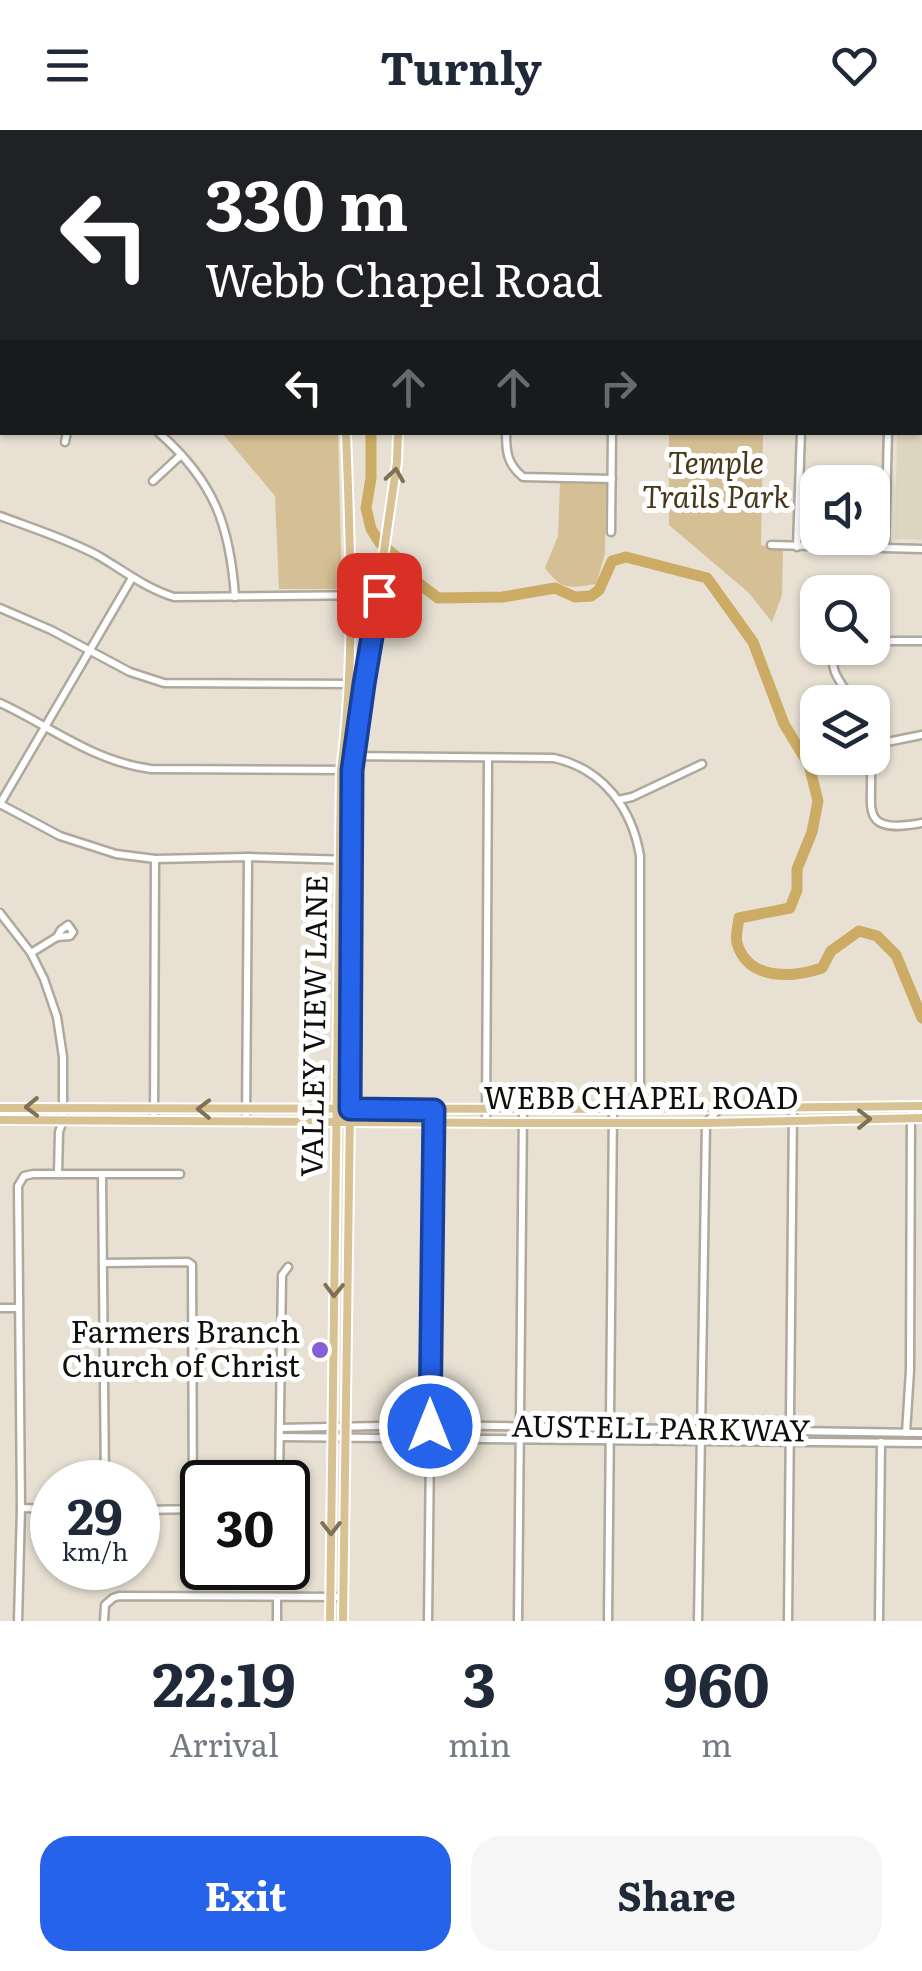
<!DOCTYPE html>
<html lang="en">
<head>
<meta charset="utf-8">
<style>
  body { margin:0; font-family:Literata,serif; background:#f6f6f7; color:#1f2937; height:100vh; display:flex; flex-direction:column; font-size:38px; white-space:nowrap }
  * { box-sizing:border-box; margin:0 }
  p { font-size:32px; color:#747a83 }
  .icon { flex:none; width:55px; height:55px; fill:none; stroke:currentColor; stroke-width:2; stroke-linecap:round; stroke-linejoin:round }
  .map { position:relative; height:1491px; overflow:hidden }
  .side { display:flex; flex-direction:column; background:#fff; flex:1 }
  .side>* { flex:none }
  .top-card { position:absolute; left:0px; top:0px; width:922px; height:305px; box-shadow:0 2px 8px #0004; background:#202124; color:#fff; overflow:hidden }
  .controls { position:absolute; left:800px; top:335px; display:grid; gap:20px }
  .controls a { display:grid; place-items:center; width:90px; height:90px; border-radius:20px; background:#fff; box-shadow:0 2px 8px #0004; font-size:50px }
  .speed { position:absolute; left:30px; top:1330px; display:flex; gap:20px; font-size:50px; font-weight:700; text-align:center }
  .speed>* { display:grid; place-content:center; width:130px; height:130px; border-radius:50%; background:#fff; box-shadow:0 2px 8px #0004; line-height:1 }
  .speed small { font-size:25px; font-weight:400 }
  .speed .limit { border:5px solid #111; border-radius:15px; background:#fff; color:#111 }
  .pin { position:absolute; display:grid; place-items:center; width:85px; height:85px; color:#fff; margin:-42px; border-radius:20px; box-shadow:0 5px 15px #0006 }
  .me { position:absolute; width:110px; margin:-55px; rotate:0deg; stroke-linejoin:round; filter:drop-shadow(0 0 8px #0008) }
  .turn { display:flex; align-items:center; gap:35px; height:210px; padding:0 40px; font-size:45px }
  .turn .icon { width:130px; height:130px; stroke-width:2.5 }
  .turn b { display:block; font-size:70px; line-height:85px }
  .lanes { display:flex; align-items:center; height:95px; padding:0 40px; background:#0003; justify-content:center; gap:50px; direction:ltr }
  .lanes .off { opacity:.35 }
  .eta { display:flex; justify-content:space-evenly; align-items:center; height:170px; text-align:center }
  .eta b { font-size:60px; font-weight:700; line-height:70px }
  .cta { display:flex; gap:20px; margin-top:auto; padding:20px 40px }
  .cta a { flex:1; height:115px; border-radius:30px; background:#2563eb; color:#fff; font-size:40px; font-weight:700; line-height:115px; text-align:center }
  .cta a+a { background:#f6f6f7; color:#1f2937 }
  header { display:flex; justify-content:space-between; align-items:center; height:130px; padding:0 40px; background:#fff; font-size:45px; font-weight:700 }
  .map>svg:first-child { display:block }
  .built { fill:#ded5c1 }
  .green { fill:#d5c096 }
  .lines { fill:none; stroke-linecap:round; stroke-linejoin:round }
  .stream { stroke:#ccab65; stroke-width:2.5 }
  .river { stroke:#ccab65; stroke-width:11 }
  .minor-casing { stroke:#afa99d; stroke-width:11 }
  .major-casing { stroke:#fff; stroke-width:12 }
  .minor { stroke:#fff; stroke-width:6 }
  .major { stroke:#d8c294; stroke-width:8 }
  .oneway { stroke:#7e7156 }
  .route-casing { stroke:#184099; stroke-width:25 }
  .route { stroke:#2563eb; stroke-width:18 }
  .poi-dot { fill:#845dd7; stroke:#fff; stroke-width:4 }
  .labels { text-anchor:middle; stroke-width:10; stroke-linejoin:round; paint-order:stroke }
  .park-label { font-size:30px; font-style:italic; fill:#463818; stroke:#fff }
  .street-label { font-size:30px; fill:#110f0b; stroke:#fff }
  .poi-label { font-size:30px; fill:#110f0b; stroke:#fff; text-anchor:end }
</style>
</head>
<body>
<header><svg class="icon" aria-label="menu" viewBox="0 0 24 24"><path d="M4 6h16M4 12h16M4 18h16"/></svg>Turnly<svg class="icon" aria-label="heart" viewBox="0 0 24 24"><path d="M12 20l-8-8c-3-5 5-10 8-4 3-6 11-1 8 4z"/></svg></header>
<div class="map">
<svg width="922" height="1491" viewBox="0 0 922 1491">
  <rect width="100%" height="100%" fill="#e7e0d3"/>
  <!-- built -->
  <polygon class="built" points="920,232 922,232 922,410 895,409 897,303 920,302"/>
  <!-- green -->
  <g class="green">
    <polygon points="222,303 338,303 342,459 279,459 275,366"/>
    <polygon points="669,303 763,303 761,415 783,421 782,465 772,492 749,463 669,395"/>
    <path d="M 560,353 L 606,354 L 605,424 L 596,454 C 570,458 562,461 545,438 L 558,406 Z"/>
  </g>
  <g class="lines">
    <!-- stream -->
    <polyline class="stream" points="0,103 2,103"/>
    <!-- river -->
    <g class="river">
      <polyline points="339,2 339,0"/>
      <path d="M 371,302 L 371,348 L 366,378 L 371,399 L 380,413 L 399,429 L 409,446 L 438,468 L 503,467 L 555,458 L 575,467 L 591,466 L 599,460 L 612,431 L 626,427 L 707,448 L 753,512 L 784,594 L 809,635 L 818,671 L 812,702 L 797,739 L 797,760 L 790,778 L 739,788 C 738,796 735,806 737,813 C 748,851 792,848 822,838 L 831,821 L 859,801 L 877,806 L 896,825 L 922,888"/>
    </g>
    <defs>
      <g id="minor">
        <polyline points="112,0 113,2"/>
        <polyline points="261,0 261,2"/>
        <polyline points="423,0 423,2"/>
        <polyline points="517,0 517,2"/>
        <polyline points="702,0 702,2"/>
        <polyline points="867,0 922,1"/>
        <polyline points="611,2 611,0"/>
        <polyline points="787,2 787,0"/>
        <polyline points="920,145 922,145"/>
        <polyline points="0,165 2,166"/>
        <polyline points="920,225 922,225"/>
        <polyline points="0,262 2,262"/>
        <path d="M 158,302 C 214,351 230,395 235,467"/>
        <path d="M 506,302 C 506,322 507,334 523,347 L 612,349"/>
        <polyline points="65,312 67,302"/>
        <polyline points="153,351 181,325"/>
        <path d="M 0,386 C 32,398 67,409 97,425 C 123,440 145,458 174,467 L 379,465"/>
        <polyline points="611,402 612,302"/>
        <polyline points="771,415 922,419"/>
        <polyline points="797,417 801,302"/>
        <polyline points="885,418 888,302"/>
        <polyline points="132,448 0,674 60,706 116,724 155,729 248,727 352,730"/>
        <polyline points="0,478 51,500 130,542 164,553 364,554"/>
        <polyline points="872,511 922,511"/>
        <polyline points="819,518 832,527"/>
        <path d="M 836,518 C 826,539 842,554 854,572"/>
        <path d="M 0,573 C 52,597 92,631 151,639 L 352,640"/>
        <polyline points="872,615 922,605"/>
        <path d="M 343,626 L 554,628 C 603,639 632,678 640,726 L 640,979"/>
        <path d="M 870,628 C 876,674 853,706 922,693"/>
        <polyline points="618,670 632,667 702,634"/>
        <polyline points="0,783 31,823 44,849 57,887 63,927 63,990 59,1002 58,1044"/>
        <polygon points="68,795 73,802 70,806 57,807 61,800"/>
        <polyline points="31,823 57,807"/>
        <polyline points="154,991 155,729"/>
        <polyline points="246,992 248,727"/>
        <polyline points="486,993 488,629"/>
        <polyline points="102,1045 105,1352"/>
        <polyline points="104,1133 188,1132 192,1135 193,1379"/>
        <polyline points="0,1178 18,1178"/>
        <polyline points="280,1298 429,1295 922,1303"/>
        <polyline points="906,1303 910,1240 911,976"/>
        <polyline points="280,1307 922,1313"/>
        <polyline points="279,1352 282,1145 288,1137"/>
        <polyline points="21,1378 52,1379"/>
        <polyline points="138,1380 202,1379"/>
        <polyline points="18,1491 21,1378 18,1056 24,1046 33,1044 180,1044"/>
        <polyline points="104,1491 105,1475 113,1468 119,1466 343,1467"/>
        <polyline points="277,1491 277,1467"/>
        <polyline points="428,1491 434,980"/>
        <polyline points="518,1491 523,979"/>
        <polyline points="608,1491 613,979"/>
        <polyline points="698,1491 706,993 719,979"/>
        <polyline points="788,1491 793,978"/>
        <polyline points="879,1491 881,1312"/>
      </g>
      <g id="major">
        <polyline points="354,2 354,0"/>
        <polyline points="366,2 366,0"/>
        <polyline points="0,978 640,979 922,976"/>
        <polyline points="0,990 522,993 706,993 922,988"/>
        <path d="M 330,1491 L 341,640 C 356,528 350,416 346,302"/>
        <polyline points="343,1491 350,979 352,640 397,332 398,302"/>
      </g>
    </defs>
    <!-- minor casing -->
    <use href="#minor" class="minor-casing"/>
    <!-- major casing -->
    <use href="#major" class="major-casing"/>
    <!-- minor -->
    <use href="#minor" class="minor"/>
    <!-- major -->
    <use href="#major" class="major"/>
  </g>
  <!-- one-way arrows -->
  <defs><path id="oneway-chevron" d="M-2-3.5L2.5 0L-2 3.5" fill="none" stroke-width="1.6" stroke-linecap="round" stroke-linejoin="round" transform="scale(2.5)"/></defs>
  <g class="oneway">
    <use href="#oneway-chevron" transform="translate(395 345) rotate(-82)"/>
    <use href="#oneway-chevron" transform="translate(32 977) rotate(179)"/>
    <use href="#oneway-chevron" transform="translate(204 979) rotate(-179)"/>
    <use href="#oneway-chevron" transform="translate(864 989) rotate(-1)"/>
    <use href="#oneway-chevron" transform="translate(334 1160) rotate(91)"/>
    <use href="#oneway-chevron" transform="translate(331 1398) rotate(90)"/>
  </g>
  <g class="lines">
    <defs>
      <polyline id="route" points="379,465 364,554 352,640 350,979 434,980 430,1296"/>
    </defs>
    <!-- route casing -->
    <use href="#route" class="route-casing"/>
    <!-- route -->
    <use href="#route" class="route"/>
  </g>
  <!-- markers -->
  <circle class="poi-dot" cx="320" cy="1220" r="10"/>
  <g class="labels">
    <!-- park labels -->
    <g class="park-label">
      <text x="716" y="344">Temple<tspan x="716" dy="34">Trails Park</tspan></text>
    </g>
    <!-- street labels -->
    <g class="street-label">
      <text transform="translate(315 896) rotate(-89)" y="10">VALLEY VIEW LANE</text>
      <text x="641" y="979">WEBB CHAPEL ROAD</text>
      <text transform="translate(661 1299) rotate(1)" y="10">AUSTELL PARKWAY</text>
    </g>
    <!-- poi labels -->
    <g class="poi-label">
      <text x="300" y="1213">Farmers Branch<tspan x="300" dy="34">Church of Christ</tspan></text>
    </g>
  </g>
</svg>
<div class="controls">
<a><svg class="icon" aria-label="sound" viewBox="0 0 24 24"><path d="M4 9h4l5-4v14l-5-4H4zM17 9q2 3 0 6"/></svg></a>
<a><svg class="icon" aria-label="search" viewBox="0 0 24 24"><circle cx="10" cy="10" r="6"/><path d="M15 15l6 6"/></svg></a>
<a><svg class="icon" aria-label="layers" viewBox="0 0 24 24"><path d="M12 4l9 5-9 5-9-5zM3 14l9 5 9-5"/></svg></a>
</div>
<div class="speed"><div>29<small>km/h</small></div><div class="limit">30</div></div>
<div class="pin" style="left:379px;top:465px;background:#d93025"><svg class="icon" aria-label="arrive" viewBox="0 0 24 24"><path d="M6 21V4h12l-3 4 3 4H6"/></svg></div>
<svg class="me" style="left:430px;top:1296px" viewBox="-20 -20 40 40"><circle r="17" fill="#2563eb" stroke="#fff" stroke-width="3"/><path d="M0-11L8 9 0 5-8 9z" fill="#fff"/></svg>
<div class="top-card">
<div class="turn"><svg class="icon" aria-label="left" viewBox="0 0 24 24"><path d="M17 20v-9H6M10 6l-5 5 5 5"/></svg><div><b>330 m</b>Webb Chapel Road</div></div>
<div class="lanes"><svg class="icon" aria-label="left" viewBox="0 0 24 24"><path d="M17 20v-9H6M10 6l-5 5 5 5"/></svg><svg class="icon off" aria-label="ahead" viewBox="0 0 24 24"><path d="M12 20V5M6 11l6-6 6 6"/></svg><svg class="icon off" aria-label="ahead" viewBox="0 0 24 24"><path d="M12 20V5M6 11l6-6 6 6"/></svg><svg class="icon off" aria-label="right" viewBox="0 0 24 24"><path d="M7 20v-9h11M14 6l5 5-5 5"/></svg></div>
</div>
</div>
<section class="side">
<div class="eta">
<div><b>22:19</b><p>Arrival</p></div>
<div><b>3</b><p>min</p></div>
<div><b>960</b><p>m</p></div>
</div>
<div class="cta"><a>Exit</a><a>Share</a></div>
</section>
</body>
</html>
